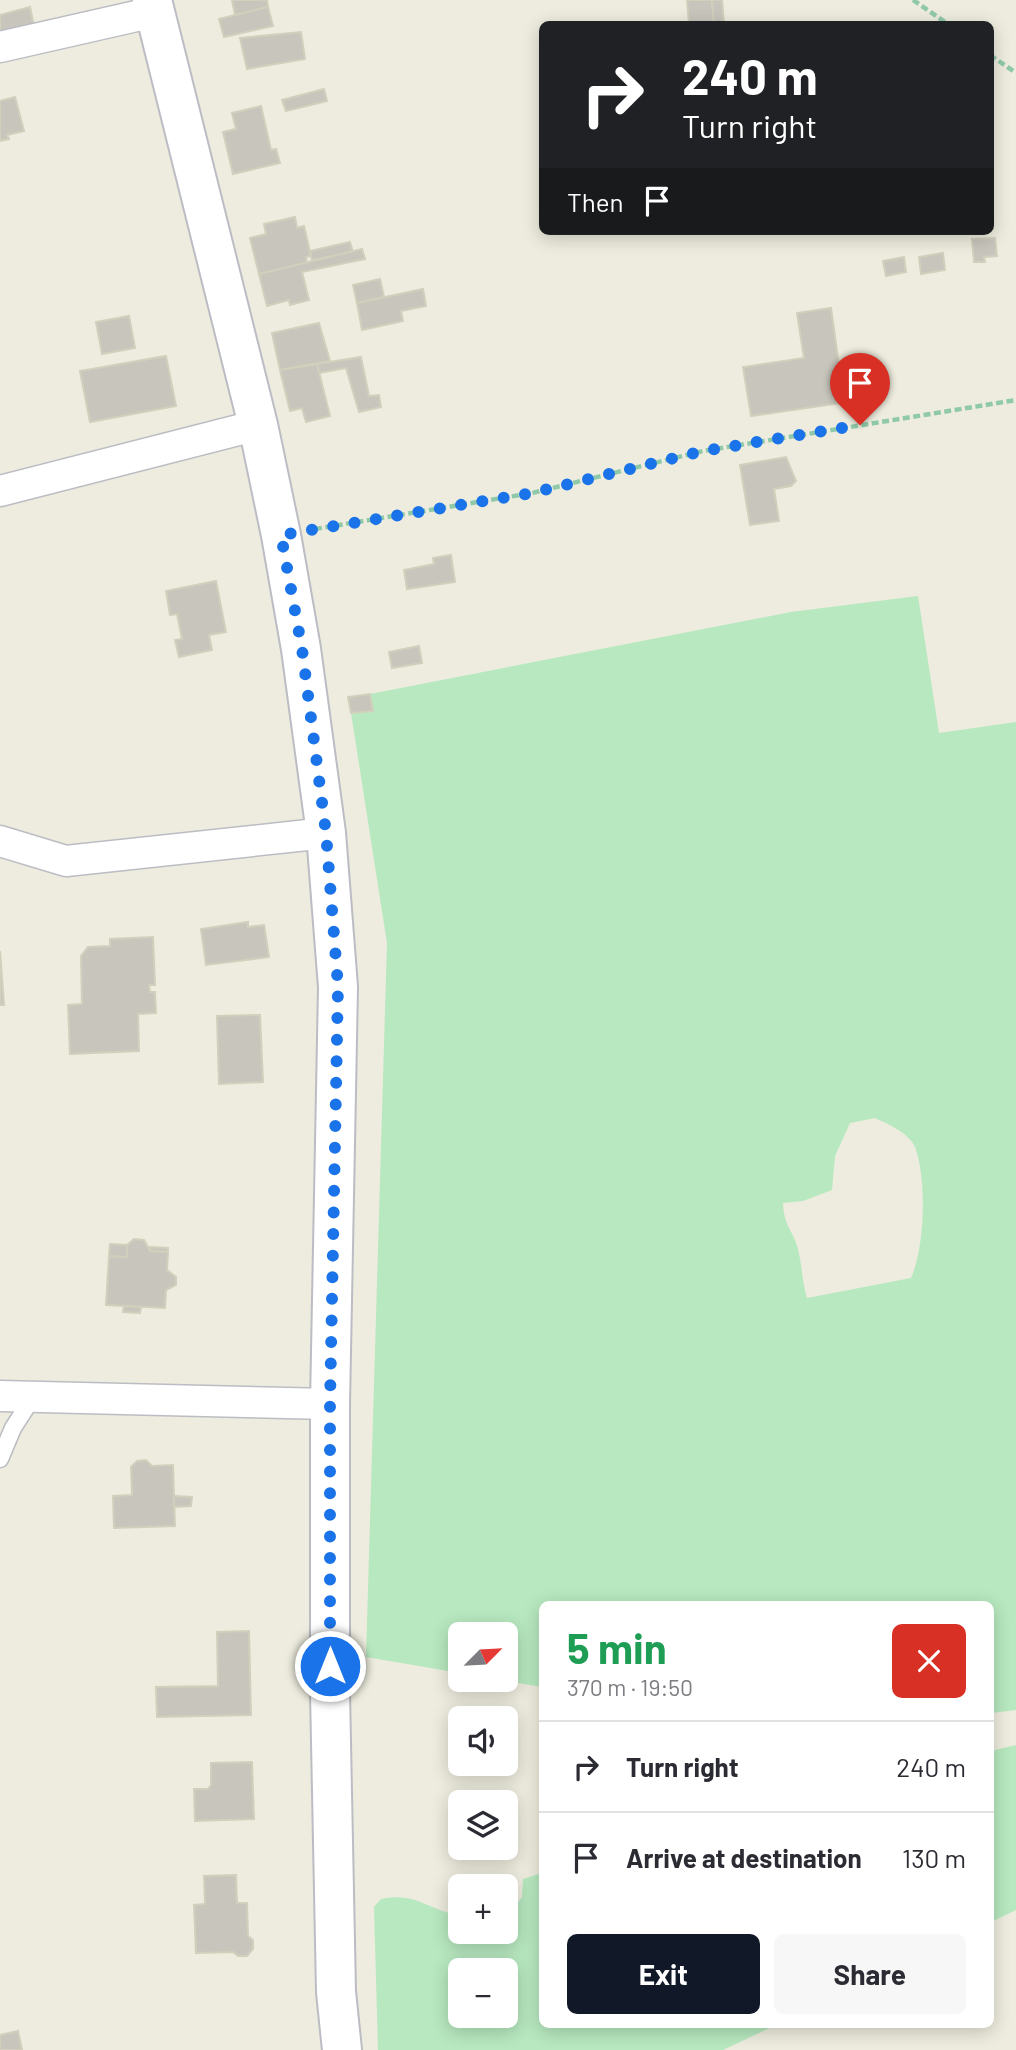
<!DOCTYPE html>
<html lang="en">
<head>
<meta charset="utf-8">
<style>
  body { margin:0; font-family:Barlow,sans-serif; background:#f7f7f7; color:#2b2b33; height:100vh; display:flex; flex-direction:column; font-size:26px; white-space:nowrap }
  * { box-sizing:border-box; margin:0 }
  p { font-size:23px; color:#7c7c81 }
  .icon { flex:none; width:38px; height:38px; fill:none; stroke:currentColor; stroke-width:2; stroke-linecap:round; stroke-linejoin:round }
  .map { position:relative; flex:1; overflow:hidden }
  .details { position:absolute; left:539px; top:1601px; width:455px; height:427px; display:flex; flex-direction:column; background:#fff; border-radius:10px; box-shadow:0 4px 18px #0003 }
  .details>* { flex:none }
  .top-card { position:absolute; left:539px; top:21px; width:455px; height:214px; border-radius:10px; box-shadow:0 4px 18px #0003; background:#202124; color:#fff; overflow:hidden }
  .needle { width:46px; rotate:66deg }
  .tools { position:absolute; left:448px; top:1622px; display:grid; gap:14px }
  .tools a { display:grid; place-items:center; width:70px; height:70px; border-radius:10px; background:#fff; box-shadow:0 4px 18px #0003; font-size:35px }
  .pin { position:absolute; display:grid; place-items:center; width:60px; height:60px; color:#fff; margin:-72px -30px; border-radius:50% 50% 50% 0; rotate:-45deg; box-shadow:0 0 7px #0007 }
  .pin .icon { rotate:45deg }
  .me { position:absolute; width:77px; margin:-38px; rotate:0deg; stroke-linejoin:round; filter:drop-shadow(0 0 5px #0008) }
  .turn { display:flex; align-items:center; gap:24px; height:147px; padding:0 28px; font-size:32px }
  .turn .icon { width:91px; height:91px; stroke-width:2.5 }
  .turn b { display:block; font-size:49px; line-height:60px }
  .then { display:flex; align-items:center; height:66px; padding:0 28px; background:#0003; gap:14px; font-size:26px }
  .round { display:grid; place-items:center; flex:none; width:74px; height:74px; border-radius:10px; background:#f7f7f7 }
  .summary { display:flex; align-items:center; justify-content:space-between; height:119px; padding:0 28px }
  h1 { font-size:42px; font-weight:700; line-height:52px; color:#1e9e55 }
  .action { display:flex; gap:14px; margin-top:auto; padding:14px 28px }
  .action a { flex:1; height:80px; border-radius:10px; background:#111827; color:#fff; font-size:28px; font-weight:700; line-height:80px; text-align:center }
  .action a+a { background:#f7f7f7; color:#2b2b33 }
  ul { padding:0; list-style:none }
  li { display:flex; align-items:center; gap:21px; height:91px; padding:0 28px; border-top:2px solid #e1e1e2 }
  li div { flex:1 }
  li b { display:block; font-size:26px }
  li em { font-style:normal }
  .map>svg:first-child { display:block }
  .green { fill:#b7e8bf; fill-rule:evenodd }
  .building { fill:#c8c6bc; stroke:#d2cfbc; stroke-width:2 }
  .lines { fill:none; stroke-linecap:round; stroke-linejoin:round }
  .service-casing { stroke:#bcbdc4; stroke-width:19 }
  .minor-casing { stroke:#bcbdc4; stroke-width:33 }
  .tertiary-casing { stroke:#bcbdc4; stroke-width:42 }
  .path { stroke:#90c9a9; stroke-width:4.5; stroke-dasharray:7 3.5; stroke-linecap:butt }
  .service { stroke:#fff; stroke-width:16 }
  .minor { stroke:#fff; stroke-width:30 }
  .tertiary { stroke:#fff; stroke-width:38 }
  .route { stroke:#1a73e8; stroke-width:12; stroke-dasharray:0 21.6 }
</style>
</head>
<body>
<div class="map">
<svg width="1016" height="2050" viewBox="0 0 1016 2050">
  <rect width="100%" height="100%" fill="#edecde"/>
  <!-- green -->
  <g class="green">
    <path d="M 918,596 L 939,733 L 1016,722 L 1016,1710 L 991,1713 L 990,1605 L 542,1605 L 542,1687 L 500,1680 L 506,1680 L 506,1634 L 460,1634 L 460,1673 L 366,1657 L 387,943 L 351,713 L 372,710 L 370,694 L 791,612 ZM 875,1118 C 888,1124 909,1133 915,1147 C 927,1179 925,1247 911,1278 L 807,1298 C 802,1282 802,1265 798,1249 C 793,1230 784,1227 783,1203 L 803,1201 L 832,1190 L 835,1156 L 850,1123 Z"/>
    <polygon points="1016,1745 1016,1910 991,1922 991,1751"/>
    <path d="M 542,1873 L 542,2025 L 776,2025 L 723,2050 L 378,2050 L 374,1907 L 381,1899 C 416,1891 429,1911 460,1915 L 460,1932 L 506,1932 L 506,1910 L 513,1909 L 522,1897 L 523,1879 ZM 460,1970 L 506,1970 L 506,2016 L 460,2016 Z"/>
  </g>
  <!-- building -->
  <g class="building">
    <polygon points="232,0 267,0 268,7 235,15"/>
    <polygon points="687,0 712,0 714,24 689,24"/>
    <polygon points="712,0 722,0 724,23 714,24"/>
    <polygon points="30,7 34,26 0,34 0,15"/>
    <polygon points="268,7 273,26 224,37 219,19"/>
    <polygon points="301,32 305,59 247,69 240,38"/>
    <polygon points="324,89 327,101 286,111 282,100"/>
    <polygon points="15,97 24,131 7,135 9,139 0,141 0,101"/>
    <polygon points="261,106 271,150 276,149 280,163 233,174 223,132 236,129 232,113"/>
    <polygon points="295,217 297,228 304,226 311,256 306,257 307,263 259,274 250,238 266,234 264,224"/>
    <polygon points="995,238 997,256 984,257 985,262 974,262 972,239"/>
    <polygon points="350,242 353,252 312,260 311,256 310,251"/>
    <polygon points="362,249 365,259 302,272 309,300 290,305 289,300 267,306 259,274"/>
    <polygon points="943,253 945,270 921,274 919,257"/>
    <polygon points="904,257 906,272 886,276 883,261"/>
    <polygon points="380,279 384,297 357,303 353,285"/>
    <polygon points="423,289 426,306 401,311 403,321 362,330 357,303"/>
    <polygon points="831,308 839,365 850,364 855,401 751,416 743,367 804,358 797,313"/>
    <polygon points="129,316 135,348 102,354 96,322"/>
    <polygon points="319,323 330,361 280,370 272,333"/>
    <polygon points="166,356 176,406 90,422 80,371"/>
    <polygon points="361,357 369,396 379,395 381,407 359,412 346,368 319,373 317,364"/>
    <polygon points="317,364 330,416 306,422 302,408 290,411 280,370"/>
    <polygon points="786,457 796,481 791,486 774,489 779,521 750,525 740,465"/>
    <polygon points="451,555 455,582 407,589 404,570 434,564 433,558"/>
    <polygon points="216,581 226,632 209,635 212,650 179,657 175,640 182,639 177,614 170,615 166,591"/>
    <polygon points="419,646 422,663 392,668 389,652"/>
    <polygon points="370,694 373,711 351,713 348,697"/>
    <polygon points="248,922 248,927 264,925 269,957 206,965 201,929"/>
    <polygon points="153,937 155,985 149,985 150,992 155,992 156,1013 138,1014 139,1051 70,1054 68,1005 82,1004 81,956 88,947 110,946 110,939"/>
    <polygon points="0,951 4,1005 0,1005"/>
    <polygon points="260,1015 263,1082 219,1084 217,1016"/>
    <polygon points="134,1239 144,1240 150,1251 168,1252 167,1270 176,1277 176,1285 166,1290 165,1308 106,1305 109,1256 127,1257 127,1245"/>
    <polygon points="110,1244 127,1245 127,1257 109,1256"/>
    <polygon points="150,1247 168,1248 168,1252 150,1251"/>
    <polygon points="124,1306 141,1307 140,1313 123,1312"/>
    <polygon points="146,1460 152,1466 173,1465 175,1526 114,1528 113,1496 132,1495 131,1467 137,1461"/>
    <polygon points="174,1496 192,1497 191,1506 174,1507"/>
    <polygon points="249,1631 251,1715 157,1717 156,1687 218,1686 217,1632"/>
    <polygon points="252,1762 254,1819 195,1821 194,1789 208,1789 211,1785 211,1763"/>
    <polygon points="236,1875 237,1903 247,1903 248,1936 253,1940 253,1949 247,1956 238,1956 233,1952 196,1953 194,1905 205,1904 204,1876"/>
    <polygon points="18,2031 22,2050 0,2050 0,2035"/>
  </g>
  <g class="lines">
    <defs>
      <polyline id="service" points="0,1459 13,1428 33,1397"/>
      <g id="minor">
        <polyline points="0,47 154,12"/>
        <polyline points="0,491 258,425"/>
        <polyline points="0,841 66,861 326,833"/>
        <polyline points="0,1396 330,1404"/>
      </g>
      <polyline id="tertiary" points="152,0 258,425 281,535 301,649 326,833 338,987 330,1404 330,1692 336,1992 342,2050"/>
    </defs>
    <!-- service casing -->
    <use href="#service" class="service-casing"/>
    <!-- minor casing -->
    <use href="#minor" class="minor-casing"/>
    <!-- tertiary casing -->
    <use href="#tertiary" class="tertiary-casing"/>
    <!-- path -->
    <g class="path">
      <polyline points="913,0 948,24"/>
      <polyline points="990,55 1016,73"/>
      <polyline points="315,529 532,493 703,451 1016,400"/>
    </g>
    <!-- service -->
    <use href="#service" class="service"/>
    <!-- minor -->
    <use href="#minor" class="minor"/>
    <!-- tertiary -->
    <use href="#tertiary" class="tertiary"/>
  </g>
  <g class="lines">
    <!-- route -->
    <polyline class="route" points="330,1666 330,1404 338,986 326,833 302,649 281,535 532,493 703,451 860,425"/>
  </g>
</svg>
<div class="tools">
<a><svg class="needle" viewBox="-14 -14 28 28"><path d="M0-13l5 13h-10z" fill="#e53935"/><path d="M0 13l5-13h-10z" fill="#7c7c81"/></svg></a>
<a><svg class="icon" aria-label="sound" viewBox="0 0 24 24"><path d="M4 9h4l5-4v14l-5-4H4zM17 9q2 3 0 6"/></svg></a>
<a><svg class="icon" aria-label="layers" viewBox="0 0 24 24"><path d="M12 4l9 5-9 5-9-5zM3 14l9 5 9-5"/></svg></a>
<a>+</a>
<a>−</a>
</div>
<div class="pin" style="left:860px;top:425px;background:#d93025"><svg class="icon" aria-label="arrive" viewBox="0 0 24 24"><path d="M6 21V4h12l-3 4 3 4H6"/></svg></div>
<svg class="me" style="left:330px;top:1666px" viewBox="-20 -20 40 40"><circle r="17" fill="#1a73e8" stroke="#fff" stroke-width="3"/><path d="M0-11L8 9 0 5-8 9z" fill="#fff"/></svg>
<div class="top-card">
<div class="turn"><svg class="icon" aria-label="right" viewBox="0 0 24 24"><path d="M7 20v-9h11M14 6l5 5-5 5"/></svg><div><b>240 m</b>Turn right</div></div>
<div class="then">Then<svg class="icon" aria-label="arrive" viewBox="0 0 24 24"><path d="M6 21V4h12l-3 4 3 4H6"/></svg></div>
</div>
<section class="details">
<div class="summary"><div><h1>5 min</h1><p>370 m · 19:50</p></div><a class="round" style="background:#d93025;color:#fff"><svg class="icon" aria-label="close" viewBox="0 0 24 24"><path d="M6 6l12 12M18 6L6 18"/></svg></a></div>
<ul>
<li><svg class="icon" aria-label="right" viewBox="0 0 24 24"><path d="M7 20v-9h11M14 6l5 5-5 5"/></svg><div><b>Turn right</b></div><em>240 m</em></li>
<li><svg class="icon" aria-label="arrive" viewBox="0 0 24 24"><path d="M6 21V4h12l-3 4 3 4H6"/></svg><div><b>Arrive at destination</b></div><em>130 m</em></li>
</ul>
<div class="action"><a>Exit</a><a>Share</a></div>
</section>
</div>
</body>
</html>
